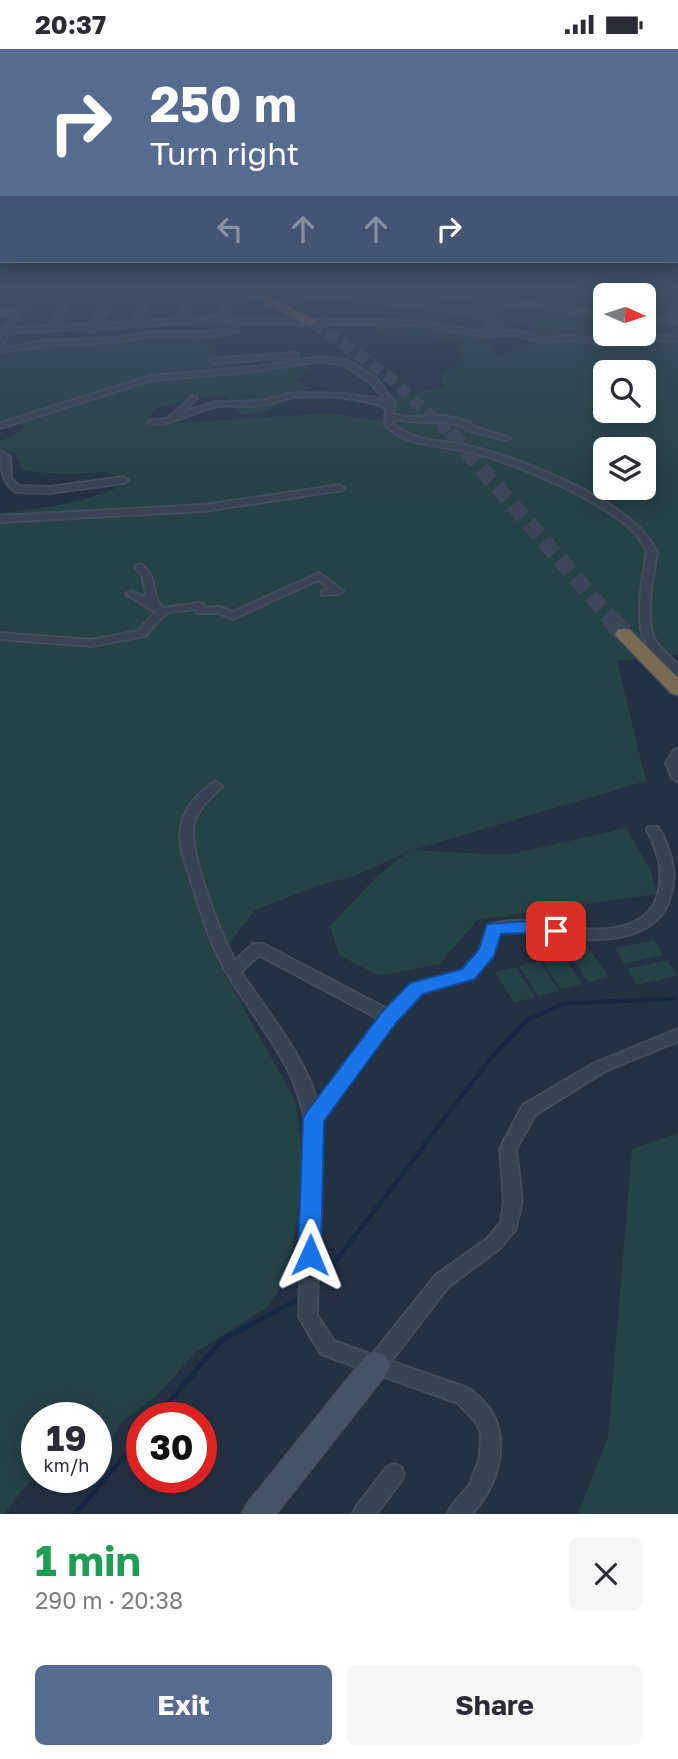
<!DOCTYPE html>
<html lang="en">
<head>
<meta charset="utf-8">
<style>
  body { margin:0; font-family:"Golos Text",sans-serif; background:#f7f7f7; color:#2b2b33; height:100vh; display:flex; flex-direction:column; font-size:26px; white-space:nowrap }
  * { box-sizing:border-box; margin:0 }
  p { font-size:23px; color:#7c7c81 }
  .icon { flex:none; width:38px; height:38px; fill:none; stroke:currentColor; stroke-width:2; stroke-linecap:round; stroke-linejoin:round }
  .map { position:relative; height:1465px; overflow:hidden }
  .side { display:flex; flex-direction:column; background:#fff; flex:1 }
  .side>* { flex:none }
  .top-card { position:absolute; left:0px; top:0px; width:679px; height:214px; box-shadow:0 4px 18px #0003; background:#556b8f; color:#fff; overflow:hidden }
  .needle { width:46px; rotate:93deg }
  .fabs { position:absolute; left:593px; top:234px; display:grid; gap:14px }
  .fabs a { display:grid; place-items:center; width:63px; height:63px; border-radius:10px; background:#fff; box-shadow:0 4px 18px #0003; font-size:35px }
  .speed { position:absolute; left:21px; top:1353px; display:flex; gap:14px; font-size:35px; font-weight:700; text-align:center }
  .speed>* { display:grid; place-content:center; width:91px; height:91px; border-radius:50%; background:#fff; box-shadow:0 4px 18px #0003; line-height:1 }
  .speed small { font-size:18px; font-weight:400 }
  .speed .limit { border:10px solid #d22; background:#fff; color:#111 }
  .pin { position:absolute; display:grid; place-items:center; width:60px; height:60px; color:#fff; margin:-30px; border-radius:14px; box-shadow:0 4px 10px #0006 }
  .me { position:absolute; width:77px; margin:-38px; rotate:1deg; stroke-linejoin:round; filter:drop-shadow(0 0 5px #0008) }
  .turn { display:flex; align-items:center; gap:24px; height:147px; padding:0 35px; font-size:32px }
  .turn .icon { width:91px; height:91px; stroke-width:2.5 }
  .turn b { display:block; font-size:49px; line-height:60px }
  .lanes { display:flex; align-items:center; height:66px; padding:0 35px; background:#0003; justify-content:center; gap:35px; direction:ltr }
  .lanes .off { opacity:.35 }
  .round { display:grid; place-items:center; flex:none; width:74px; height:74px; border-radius:10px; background:#f7f7f7 }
  .summary { display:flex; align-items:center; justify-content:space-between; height:119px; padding:0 35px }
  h1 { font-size:42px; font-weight:700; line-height:52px; color:#1e9e55 }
  .action { display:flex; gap:14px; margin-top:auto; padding:14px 35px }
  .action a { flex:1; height:80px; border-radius:10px; background:#556b8f; color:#fff; font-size:28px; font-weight:700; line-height:80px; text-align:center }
  .action a+a { background:#f7f7f7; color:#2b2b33 }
  .status { display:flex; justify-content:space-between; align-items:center; height:49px; padding:0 35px; background:#fff; direction:ltr }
  .status svg { height:19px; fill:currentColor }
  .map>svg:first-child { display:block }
  .green { fill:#254244; fill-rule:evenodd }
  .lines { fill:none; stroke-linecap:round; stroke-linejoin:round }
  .stream-far1 { stroke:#152943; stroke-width:4.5 }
  .stream { stroke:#152943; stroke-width:5 }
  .highway-tunnel-far2 { stroke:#394758; stroke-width:12; stroke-dasharray:12 6; stroke-linecap:butt }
  .highway-tunnel-far1 { stroke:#394758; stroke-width:16; stroke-dasharray:16 8; stroke-linecap:butt }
  .highway-tunnel { stroke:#394758; stroke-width:20; stroke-dasharray:20 10; stroke-linecap:butt }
  .street-casing { stroke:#424d5c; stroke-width:4 }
  .secondary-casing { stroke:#424d5c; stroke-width:3 }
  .highway-casing { stroke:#434f5d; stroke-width:3 }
  .street { fill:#384453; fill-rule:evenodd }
  .secondary { fill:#455366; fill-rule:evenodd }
  .highway { fill:#7a6a54; fill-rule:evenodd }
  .route { fill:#1a73e8; stroke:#114b97; stroke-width:2 }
</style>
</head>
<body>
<div class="status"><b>20:37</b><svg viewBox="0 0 49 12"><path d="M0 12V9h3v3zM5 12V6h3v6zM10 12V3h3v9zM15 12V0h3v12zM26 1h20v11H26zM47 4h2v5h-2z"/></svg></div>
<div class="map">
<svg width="678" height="1465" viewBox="0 0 678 1465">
  <rect width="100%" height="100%" fill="#233243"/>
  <!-- green -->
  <g class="green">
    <path d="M 485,236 L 678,236 L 678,606 L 617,612 L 646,732 L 413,801 L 507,806 L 626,779 L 650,820 L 657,845 L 477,871 L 440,915 L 379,927 L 339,906 L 330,877 L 377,827 L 408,803 L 352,828 L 320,836 L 255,861 L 217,911 L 296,1053 L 303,1125 L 289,1228 L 266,1259 L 196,1303 L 158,1345 L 121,1374 L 104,1403 L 96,1401 L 96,1368 L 37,1368 L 37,1423 L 4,1465 L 0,1465 L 0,464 C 44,459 88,454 128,433 L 105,423 L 68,425 L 22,422 L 16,405 L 0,400 L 0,393 L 27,378 L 15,374 L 0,380 L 0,309 L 36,298 L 202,290 L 240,322 L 302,313 L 308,319 L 296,332 L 310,339 L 267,362 L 240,366 L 226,346 L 193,349 L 154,360 L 147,376 L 331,364 L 389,373 L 399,368 L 388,350 L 445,337 L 440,324 L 457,316 L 464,291 L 380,285 L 374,280 L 378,277 L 422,277 L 484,287 L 501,309 L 533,291 L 533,278 L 415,247 L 441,245 L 568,258 L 539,248 L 485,240 ZM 606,247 L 644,247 L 644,285 L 606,285 ZM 606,324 L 644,324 L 644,362 L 606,362 ZM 606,401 L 644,401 L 644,439 L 606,439 Z"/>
    <polygon points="654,891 663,906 624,915 615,899"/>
    <polygon points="588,898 609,928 588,933 568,903"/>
    <polygon points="562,905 582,935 561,940 541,910"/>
    <polygon points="667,911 677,927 637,936 627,920"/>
    <polygon points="540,912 559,942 538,947 519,917"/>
    <polygon points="516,918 535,948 514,954 495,923"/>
    <polygon points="678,1084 678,1465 578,1465 608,1388 632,1100"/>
  </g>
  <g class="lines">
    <!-- stream-far1 -->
    <polyline class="stream-far1" points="423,1097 491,1009 528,970 567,954 673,950"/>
    <!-- stream -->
    <g class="stream">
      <polyline points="315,1239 425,1096"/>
      <polyline points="156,1368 222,1291 303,1248"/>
      <polyline points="75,1465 142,1386"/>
    </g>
    <!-- highway-tunnel-far2 -->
    <polyline class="highway-tunnel-far2" points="313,273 389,328 451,385"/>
    <!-- highway-tunnel-far1 -->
    <polyline class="highway-tunnel-far1" points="450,383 612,571"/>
    <!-- highway-tunnel -->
    <polyline class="highway-tunnel" points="610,569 624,585"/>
    <defs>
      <g id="street">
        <path d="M 32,236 L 38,236 L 12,279 L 48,277 L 73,236 L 79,236 L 56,277 L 92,275 L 113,236 L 119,236 L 99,275 L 134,273 L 151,236 L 157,236 L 141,272 L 177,270 L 189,239 L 185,236 L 195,237 L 229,254 L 223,269 L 419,272 L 483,283 L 486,283 L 485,279 L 495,275 L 492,271 L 453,262 L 324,247 L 324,245 L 326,244 C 360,248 483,255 504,275 L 490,283 L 515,282 L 542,289 L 570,287 L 613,293 L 661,287 L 678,288 L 678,292 L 661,291 L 613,297 L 570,291 L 542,293 L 515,286 L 483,287 L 419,276 L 240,274 L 237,283 L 206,288 L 154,287 L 117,293 L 44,296 L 0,304 L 0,300 L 44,292 L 117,289 L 154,283 L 206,283 L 231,280 L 233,274 L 204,273 L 97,279 L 92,284 L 88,282 L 90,279 L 9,284 L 3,295 L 0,295 L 2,284 L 0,284 L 0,280 L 5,280 L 13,266 L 0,266 L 0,262 L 16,262 ZM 195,242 L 223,256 L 218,267 L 184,270 Z"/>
        <polygon points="662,236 678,236 678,240 663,237"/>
        <polygon points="678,260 678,264 669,265 659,272 654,271 665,262"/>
        <polygon points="295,304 298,304 298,308 213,314 209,312 213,310"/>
        <path d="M 320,308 L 349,312 L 377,330 L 394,353 L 393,365 L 405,368 L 445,367 L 470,373 L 472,377 L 510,389 L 506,391 L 466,381 L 464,377 C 438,370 418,375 393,370 L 393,375 C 415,394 443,391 469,397 C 520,409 611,446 645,485 C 650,490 653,497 657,503 C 653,527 644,569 655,591 C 660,600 671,608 678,616 L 678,625 L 674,624 C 666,615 654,606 647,596 C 633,576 643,526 647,503 C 645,499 642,493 639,489 C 610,453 511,412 466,402 C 438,395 406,398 385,376 L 386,359 C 361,348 321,346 295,348 C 284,349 274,354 263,356 C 247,359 230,354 214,358 C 196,362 163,381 148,373 L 152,371 L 167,370 L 193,347 L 197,349 L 183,363 L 216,353 L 262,352 L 294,344 L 344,345 L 375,349 L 386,353 L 371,334 L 344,316 L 320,312 L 247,323 L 152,331 L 0,379 L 0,374 L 151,327 L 247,319 Z"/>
        <path d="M 0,402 L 10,407 L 11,430 L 19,437 L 49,438 L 124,428 L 128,431 L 124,434 L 49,444 L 16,443 C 0,433 2,418 0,402 Z"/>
        <polygon points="340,436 344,439 343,441 204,462 0,473 0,467 204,456"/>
        <path d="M 140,515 C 159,526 150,547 163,559 L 199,554 L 203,555 L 205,559 L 219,558 L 233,563 L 319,524 L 343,542 L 338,545 L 322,546 L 322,542 L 330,540 L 318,531 L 233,570 L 218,564 L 197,564 L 195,560 L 169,563 L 159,571 L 145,587 L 91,597 L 0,590 L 0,584 L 91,591 L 138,582 L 157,562 L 150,560 L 126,545 L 131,542 L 147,549 L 142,527 L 135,518 Z"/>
        <polygon points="678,700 678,733 672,729 666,714 674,701"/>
        <path d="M 216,733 L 222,737 C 213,748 200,756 195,771 C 185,798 221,885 235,912 L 253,895 L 263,895 L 387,960 L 411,935 L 464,921 L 480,900 L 489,876 C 504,871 527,871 543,872 C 552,873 560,877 569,878 C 599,884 646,882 657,848 C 665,824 658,802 647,781 L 648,778 L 658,778 C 671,800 678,824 670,849 C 658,888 609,893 574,889 C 563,888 553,883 543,882 C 528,880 514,883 500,884 L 494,902 L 474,929 L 421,943 L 394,972 L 321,1071 L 317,1266 L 334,1292 L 372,1306 L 436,1226 L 487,1190 L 501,1173 L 504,1153 L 500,1100 L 523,1056 L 595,1014 L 678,980 L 678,992 L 605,1022 L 535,1066 L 516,1100 L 522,1153 L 515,1181 L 499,1200 L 448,1238 L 391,1312 C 409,1319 428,1325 447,1332 C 455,1335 465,1337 472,1342 C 516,1375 503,1429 472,1465 L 448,1465 L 451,1458 L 470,1435 L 480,1409 L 481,1384 L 476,1373 L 458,1354 L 321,1305 L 299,1268 L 305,1070 C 300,1051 295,1032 285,1015 C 268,983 245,955 227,924 C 211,897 202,866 192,835 C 182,803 170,779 195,750 C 201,743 208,736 216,733 ZM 259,906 L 379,970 L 317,1053 C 303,1004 268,965 241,923 Z"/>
        <polygon points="394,1415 401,1418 404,1425 401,1432 376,1465 353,1465 356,1458 387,1418"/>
      </g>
      <g id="secondary">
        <polygon points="263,236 280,236 314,243 409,238 606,262 606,268 409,244 314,249"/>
        <polygon points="644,267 678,270 678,276 644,273"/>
        <polygon points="376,1303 386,1307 390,1316 386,1325 276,1465 242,1465 247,1455 366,1307"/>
      </g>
      <g id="highway">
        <polygon points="228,236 243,236 319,273 309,276"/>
        <polygon points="624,580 630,581 678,629 678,646 671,644 618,589 615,585 618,581"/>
      </g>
    </defs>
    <!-- street casing -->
    <use href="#street" class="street-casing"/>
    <!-- secondary casing -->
    <use href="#secondary" class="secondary-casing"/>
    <!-- highway casing -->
    <use href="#highway" class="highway-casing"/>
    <!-- street -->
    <use href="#street" class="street"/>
    <!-- secondary -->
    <use href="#secondary" class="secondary"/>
    <!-- highway -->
    <use href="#highway" class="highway"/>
  </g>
  <!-- sky -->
  <linearGradient id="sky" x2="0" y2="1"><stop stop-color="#131c25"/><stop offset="0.54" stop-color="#3f4f66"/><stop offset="1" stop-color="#3f4f66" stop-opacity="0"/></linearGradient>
  <rect width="678" height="441" fill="url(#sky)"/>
  <!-- route -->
  <polygon class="route" points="545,871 562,877 565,882 562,886 556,888 543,883 501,885 494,907 475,930 423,945 396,974 324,1072 321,1206 318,1214 310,1217 302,1214 298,1206 303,1070 306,1064 382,963 410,934 462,920 479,900 487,875"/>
</svg>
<div class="fabs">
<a><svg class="needle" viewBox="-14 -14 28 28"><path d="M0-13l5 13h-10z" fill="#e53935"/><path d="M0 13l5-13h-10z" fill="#7c7c81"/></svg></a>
<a><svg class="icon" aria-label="search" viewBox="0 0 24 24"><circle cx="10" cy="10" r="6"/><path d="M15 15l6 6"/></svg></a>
<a><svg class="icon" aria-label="layers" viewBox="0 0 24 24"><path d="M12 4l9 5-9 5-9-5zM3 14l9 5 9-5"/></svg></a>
</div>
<div class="speed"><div>19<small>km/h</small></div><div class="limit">30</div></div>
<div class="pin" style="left:556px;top:882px;background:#d93025"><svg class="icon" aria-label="arrive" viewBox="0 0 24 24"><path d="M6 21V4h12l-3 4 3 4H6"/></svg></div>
<svg class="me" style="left:310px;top:1206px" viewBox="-20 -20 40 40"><path d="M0-17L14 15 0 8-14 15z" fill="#1a73e8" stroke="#fff" stroke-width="4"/></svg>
<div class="top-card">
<div class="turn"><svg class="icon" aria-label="right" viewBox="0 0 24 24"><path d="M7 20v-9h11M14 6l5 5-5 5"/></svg><div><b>250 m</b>Turn right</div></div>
<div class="lanes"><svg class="icon off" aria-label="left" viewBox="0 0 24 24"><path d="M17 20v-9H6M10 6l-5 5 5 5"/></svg><svg class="icon off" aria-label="ahead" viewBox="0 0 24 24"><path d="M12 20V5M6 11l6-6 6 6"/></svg><svg class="icon off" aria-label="ahead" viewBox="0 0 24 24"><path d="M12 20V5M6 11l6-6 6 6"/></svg><svg class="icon" aria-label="right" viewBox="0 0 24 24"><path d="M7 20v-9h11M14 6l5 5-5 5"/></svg></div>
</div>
</div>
<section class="side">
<div class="summary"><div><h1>1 min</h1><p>290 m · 20:38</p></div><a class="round"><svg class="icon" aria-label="close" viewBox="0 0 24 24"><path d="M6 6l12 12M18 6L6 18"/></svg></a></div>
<div class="action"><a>Exit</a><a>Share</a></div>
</section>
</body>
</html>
